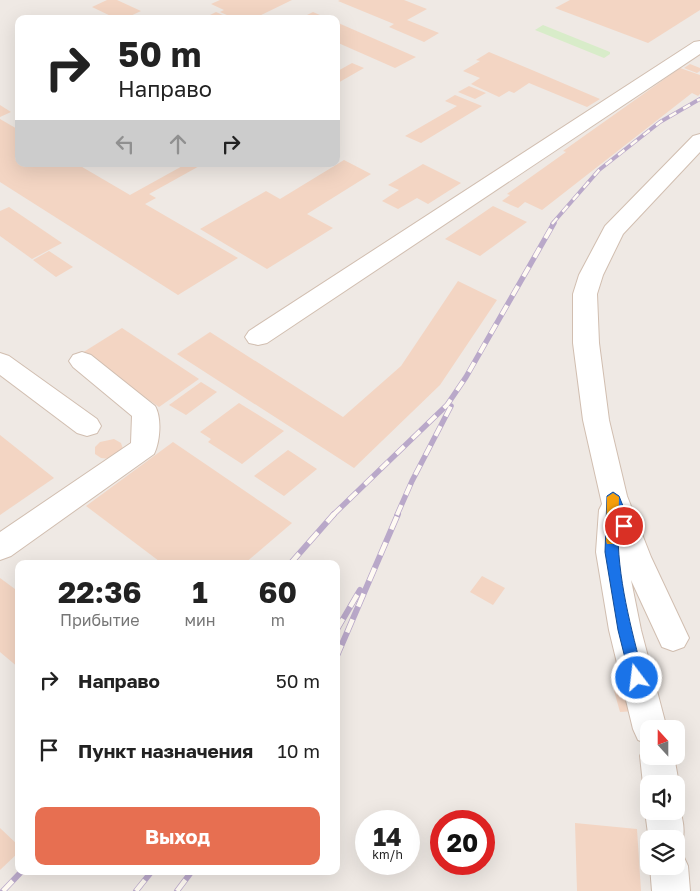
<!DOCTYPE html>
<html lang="ru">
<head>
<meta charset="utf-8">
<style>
  body { margin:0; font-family:"Golos Text",sans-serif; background:#f6f6f6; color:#222; height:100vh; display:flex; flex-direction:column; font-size:19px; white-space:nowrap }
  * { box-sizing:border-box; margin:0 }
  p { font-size:16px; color:#767676 }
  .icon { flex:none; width:28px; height:28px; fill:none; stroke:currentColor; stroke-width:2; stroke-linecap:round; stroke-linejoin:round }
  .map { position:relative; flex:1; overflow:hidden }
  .details { position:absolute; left:15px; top:560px; width:325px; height:315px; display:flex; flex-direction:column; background:#fff; border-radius:10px; box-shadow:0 5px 20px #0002 }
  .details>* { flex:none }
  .guide { position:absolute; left:15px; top:15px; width:325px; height:152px; border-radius:10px; box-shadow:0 5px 20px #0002; background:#fff; color:#222; overflow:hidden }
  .needle { width:32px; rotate:339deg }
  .controls { position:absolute; left:640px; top:720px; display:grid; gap:10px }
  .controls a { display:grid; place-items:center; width:45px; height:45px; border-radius:10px; background:#fff; box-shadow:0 5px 20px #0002; font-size:25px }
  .speed { position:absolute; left:355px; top:810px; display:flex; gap:10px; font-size:25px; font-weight:700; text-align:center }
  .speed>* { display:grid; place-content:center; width:65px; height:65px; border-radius:50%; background:#fff; box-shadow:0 5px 20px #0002; line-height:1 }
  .speed small { font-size:12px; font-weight:400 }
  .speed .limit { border:8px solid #d22; background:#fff; color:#111 }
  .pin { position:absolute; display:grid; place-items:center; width:42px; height:42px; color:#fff; margin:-21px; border:2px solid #fff; border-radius:50%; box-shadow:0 1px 5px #0007 }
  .me { position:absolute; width:55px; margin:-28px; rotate:345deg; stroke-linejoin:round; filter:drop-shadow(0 0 4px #0008) }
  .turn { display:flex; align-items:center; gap:18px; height:105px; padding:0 20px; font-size:22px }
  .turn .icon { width:65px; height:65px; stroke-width:2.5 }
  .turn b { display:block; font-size:35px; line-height:42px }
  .lanes { display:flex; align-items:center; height:48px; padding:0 20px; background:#0003; justify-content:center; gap:25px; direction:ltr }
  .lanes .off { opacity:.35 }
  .eta { display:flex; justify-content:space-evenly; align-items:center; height:85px; text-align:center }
  .eta b { font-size:30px; font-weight:700; line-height:35px }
  .action { display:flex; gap:10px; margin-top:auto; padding:10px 20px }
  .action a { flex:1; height:58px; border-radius:10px; background:#e76f51; color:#fff; font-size:20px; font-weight:700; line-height:58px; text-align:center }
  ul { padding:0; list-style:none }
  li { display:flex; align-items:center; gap:15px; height:70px; padding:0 20px }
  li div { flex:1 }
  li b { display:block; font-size:19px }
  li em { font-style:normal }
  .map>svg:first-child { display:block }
  .industrial { fill:#efe9e4; fill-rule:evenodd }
  .green { fill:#d8ecc9 }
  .building { fill:#f3d5c3 }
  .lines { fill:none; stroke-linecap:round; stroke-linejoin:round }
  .minor-casing { stroke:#d1beb0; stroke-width:2 }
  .minor { fill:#fff; fill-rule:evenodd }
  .rail-far2-casing { stroke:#b9a8c9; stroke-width:4 }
  .rail-far1-casing { stroke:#b9a8c9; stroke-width:5.5 }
  .rail-casing { stroke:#b9a8c9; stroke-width:6 }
  .rail-far2 { stroke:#fffaf3; stroke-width:2.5; stroke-dasharray:8; stroke-linecap:butt }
  .rail-far1 { stroke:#fffaf3; stroke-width:4; stroke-dasharray:11; stroke-linecap:butt }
  .rail { stroke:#fffaf3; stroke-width:4.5; stroke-dasharray:14; stroke-linecap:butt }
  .route { fill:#1a73e8; stroke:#114b97 }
  .slow { fill:#f59e0b }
</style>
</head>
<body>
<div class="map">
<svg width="700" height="891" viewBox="0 0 700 891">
  <rect width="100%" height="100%" fill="#fdf6ec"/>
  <!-- industrial -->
  <path class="industrial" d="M 0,0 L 700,0 L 700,891 L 0,891 ZM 19,19 L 336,19 L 336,164 L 19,164 ZM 19,564 L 336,564 L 336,871 L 19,871 ZM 649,729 L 676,729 L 676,756 L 649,756 ZM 649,784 L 676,784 L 676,811 L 649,811 ZM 366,821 L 409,821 L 409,864 L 366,864 ZM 441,821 L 484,821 L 484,864 L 441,864 ZM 649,839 L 676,839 L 676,866 L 649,866 Z"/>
  <!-- green -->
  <polygon class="green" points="543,25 610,52 610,54 604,58 535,30"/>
  <!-- building -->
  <g class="building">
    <polygon points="107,0 117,0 141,11 124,19 117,19 92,7"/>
    <polygon points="220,0 292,0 253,19 236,19 220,12 224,10 211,4"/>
    <polygon points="340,0 404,0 427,9 407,20 439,33 424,42 389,27 394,24 338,1"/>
    <polygon points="570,0 700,0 700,10 648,43 555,8"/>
    <polygon points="216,12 232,19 202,19"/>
    <polygon points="313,12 329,19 299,19"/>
    <polygon points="336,22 416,57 395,68 336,42"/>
    <polygon points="489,52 532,70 600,99 587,107 529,83 514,93 509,91 499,97 471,84 480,78 463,71 480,61 476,60"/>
    <polygon points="352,63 364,68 336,84 336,72"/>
    <polygon points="690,64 700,68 700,71 697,73 684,68"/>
    <polygon points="680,68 700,75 700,94 698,96 692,93 542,210 525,202 518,208 502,201 510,195 507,194 566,152 563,151"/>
    <polygon points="469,86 486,93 475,99 458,92"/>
    <polygon points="455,95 482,106 421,143 405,136 457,106 445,101"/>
    <polygon points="0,105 11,112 0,117"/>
    <polygon points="0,119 19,130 19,164 77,164 130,195 186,164 203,164 149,194 156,198 145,204 238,258 178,295 0,182"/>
    <polygon points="344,160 371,174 307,214 333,228 267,269 200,229 266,191 280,199"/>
    <polygon points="423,164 461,183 428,204 417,198 398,209 382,201 399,190 388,185"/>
    <polygon points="493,206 527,222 480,256 445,239"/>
    <polygon points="9,207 62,243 32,259 0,236 0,211"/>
    <polygon points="49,251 73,267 56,277 33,260"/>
    <polygon points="458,281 497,300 440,385 354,468 177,354 210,332 343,417 401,366"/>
    <polygon points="122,328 199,379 159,407 82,353"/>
    <polygon points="201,382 217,392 186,415 169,405"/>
    <polygon points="239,403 284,431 242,464 208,442 211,439 200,432"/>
    <polygon points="0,435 54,478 0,515"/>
    <polygon points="114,439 121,443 123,449 110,459 101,458 95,454 95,447 100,442"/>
    <polygon points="173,442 292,523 244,564 163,564 86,506"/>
    <polygon points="288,450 317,469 284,496 254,476"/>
    <polygon points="482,576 505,588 493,605 470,592"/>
    <polygon points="0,578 19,592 19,668 0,652"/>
    <polygon points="629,686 636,711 620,712 613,687"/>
    <polygon points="575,823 637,829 641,891 577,891"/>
    <polygon points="0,828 19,846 19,852 0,870"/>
  </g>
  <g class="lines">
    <defs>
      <g id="minor">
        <polygon points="700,41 700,54 267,343 258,345 249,343 245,337 249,331 694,42"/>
        <polygon points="700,134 700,152 623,234 603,275 597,294 599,343 609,420 627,496 651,557 689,638 684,647 673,651 662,647 631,580 641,630 667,729 649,729 649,756 674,756 679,784 676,789 676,784 649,784 649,796 643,784 640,756 645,745 648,744 638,740 633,729 609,630 596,552 599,510 602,504 583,420 573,343 573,294 579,275 605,226 693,136"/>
        <path d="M 82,352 L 91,355 L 155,406 C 162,418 160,442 154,454 L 11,556 L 0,560 L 0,532 L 131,443 L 132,416 L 73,367 L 69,361 L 73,355 Z"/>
        <polygon points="0,353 9,356 97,419 101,426 97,433 87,436 77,433 0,375"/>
        <path d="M 676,800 C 683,816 688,836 678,852 L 682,853 L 688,866 L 690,891 L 652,891 L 650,866 L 676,866 L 676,839 L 649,839 L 649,841 L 645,811 L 649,803 L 649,811 L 676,811 Z"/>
      </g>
    </defs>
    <!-- minor casing -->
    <use href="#minor" class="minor-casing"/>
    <!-- minor -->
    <use href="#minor" class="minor"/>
    <defs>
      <polyline id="rail-far2" points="552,224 599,170 660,122 700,99"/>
      <g id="rail-far1">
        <polyline points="333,515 447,405 466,377 554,223"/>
        <polyline points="397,515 412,481 451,406"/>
      </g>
      <g id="rail">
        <polyline points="290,564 334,514"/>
        <polyline points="336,631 360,590"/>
        <polyline points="336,658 398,514"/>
        <polyline points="3,891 22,871"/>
        <polyline points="136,891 152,871"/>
        <polyline points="177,891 192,871"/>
      </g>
    </defs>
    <!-- rail-far2 casing -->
    <use href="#rail-far2" class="rail-far2-casing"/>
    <!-- rail-far1 casing -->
    <use href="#rail-far1" class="rail-far1-casing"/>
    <!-- rail casing -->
    <use href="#rail" class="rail-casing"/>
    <!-- rail-far2 -->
    <use href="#rail-far2" class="rail-far2"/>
    <!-- rail-far1 -->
    <use href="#rail-far1" class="rail-far1"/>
    <!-- rail -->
    <use href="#rail" class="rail"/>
  </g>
  <!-- route -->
  <path class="route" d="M 613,492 L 619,496 L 631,526 L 629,530 L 620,530 L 618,526 C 617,577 631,628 644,678 L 642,682 L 637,683 L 632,682 L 630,678 L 618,630 L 605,552 L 607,496 Z"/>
  <!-- slow -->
  <polygon class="slow" points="613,493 619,497 618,541 616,544 607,544 606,541 607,497"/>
</svg>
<div class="controls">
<a><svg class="needle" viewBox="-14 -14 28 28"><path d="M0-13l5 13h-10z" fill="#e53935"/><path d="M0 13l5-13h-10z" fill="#767676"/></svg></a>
<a><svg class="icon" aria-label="sound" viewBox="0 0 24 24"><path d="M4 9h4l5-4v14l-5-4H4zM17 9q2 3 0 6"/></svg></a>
<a><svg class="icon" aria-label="layers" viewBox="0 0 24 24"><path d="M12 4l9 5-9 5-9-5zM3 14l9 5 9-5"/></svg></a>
</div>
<div class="speed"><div>14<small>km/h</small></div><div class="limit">20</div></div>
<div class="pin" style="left:624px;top:526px;background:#d93025"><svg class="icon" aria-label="arrive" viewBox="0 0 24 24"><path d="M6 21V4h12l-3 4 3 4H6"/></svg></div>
<svg class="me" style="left:637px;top:678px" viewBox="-20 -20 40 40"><circle r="17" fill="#1a73e8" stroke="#fff" stroke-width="3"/><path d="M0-11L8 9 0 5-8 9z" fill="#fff"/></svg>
<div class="guide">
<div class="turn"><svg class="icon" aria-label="right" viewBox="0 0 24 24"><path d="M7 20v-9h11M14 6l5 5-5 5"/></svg><div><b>50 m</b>Направо</div></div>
<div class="lanes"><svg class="icon off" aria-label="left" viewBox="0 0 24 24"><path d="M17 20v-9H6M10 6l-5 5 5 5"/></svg><svg class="icon off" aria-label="ahead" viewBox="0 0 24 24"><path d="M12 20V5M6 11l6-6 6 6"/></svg><svg class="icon" aria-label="right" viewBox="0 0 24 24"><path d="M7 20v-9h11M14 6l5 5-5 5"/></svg></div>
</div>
<section class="details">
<div class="eta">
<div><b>22:36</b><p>Прибытие</p></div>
<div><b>1</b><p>мин</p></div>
<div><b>60</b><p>m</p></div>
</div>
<ul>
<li><svg class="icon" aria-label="right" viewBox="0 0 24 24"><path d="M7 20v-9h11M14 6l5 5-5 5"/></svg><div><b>Направо</b></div><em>50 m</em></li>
<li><svg class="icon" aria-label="arrive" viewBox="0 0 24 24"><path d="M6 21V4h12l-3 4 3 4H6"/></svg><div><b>Пункт назначения</b></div><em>10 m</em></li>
</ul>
<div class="action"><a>Выход</a></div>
</section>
</div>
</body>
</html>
